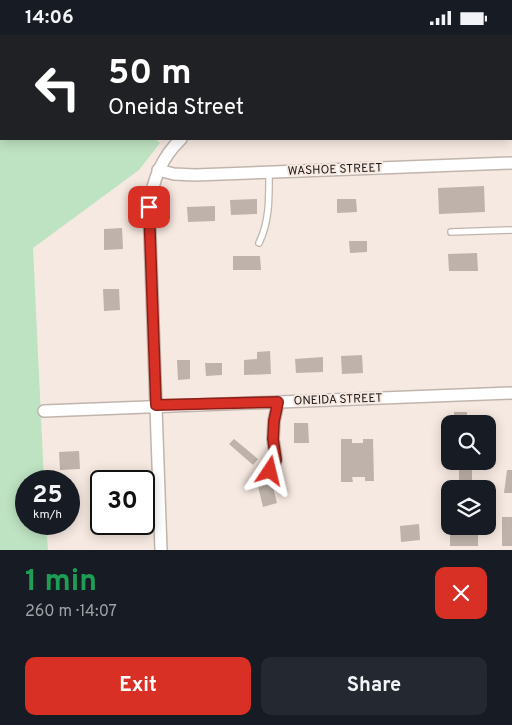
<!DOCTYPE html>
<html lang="en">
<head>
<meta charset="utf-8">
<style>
  body { margin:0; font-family:Overpass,sans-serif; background:#242831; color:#f1f3f6; height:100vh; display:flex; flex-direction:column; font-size:19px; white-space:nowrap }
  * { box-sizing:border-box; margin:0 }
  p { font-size:16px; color:#9ea1a6 }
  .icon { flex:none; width:28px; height:28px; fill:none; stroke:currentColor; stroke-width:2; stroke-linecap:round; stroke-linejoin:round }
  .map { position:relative; height:515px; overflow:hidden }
  .details { display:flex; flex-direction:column; background:#171b24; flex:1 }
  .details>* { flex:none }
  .hud { position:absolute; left:0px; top:0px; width:512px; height:105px; box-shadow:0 2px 12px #0003; background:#202124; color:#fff; overflow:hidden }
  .controls { position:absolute; left:441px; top:380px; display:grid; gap:10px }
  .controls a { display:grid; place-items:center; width:55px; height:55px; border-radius:10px; background:#171b24; box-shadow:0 2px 12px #0003; font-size:25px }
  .speed { position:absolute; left:15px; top:435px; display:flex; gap:10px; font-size:25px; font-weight:700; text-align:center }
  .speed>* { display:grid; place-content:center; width:65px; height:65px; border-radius:50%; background:#171b24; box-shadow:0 2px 12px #0003; line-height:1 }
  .speed small { font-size:12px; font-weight:400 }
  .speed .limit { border:2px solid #111; border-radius:8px; background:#fff; color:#111 }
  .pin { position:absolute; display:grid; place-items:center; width:42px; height:42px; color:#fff; margin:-21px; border-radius:10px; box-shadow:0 2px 8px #0006 }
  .me { position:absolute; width:55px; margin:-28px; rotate:10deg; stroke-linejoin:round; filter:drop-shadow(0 0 4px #0008) }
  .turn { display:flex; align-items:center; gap:18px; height:105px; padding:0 25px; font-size:22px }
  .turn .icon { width:65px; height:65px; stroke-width:2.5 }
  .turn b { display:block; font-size:35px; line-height:42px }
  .round { display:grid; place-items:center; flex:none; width:52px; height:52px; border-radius:10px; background:#242831 }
  .overview { display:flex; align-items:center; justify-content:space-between; height:85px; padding:0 25px }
  h1 { font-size:30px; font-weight:700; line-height:38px; color:#1e9e55 }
  .button { display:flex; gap:10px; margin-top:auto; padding:10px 25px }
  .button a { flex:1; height:58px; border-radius:10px; background:#d93025; color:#fff; font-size:20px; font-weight:700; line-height:58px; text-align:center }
  .button a+a { background:#242831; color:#f1f3f6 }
  .status { display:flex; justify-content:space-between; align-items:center; height:35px; padding:0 25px; background:#171b24; direction:ltr }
  .status svg { height:14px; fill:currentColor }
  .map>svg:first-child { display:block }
  .green { fill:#bee3c2 }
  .building { fill:#beb2aa }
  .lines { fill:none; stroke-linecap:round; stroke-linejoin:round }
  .service-casing { stroke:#c0b5ac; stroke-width:8 }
  .minor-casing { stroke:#c0b5ac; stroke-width:14 }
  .service { stroke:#fff; stroke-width:5.5 }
  .minor { stroke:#fff; stroke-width:11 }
  .route-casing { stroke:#8d1f18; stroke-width:12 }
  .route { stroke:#d93025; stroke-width:9 }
  .labels { text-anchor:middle; stroke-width:4; stroke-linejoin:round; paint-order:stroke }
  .street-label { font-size:12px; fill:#1d1916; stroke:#f6e9e1 }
</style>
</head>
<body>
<div class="status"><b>14:06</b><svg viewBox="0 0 49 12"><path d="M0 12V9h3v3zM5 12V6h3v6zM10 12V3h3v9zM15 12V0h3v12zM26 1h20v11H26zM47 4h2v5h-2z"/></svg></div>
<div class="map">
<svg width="512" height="515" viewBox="0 0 512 515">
  <rect width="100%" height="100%" fill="#f6e9e1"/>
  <!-- green -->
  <polygon class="green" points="0,0 86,1 1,1 1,104 155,104 160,108 139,135 33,213 44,446 26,446 26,489 46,489 48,515 0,515"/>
  <!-- building -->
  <g class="building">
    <polygon points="484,151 485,177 439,179 438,153"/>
    <polygon points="257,164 257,179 231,180 230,165"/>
    <polygon points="337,164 356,164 357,177 337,178"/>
    <polygon points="215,171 215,186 188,187 187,172"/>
    <polygon points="122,193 123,214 104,215 104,194"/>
    <polygon points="349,206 367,206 367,217 350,218"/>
    <polygon points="477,218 478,236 449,236 448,219"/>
    <polygon points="233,221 260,221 261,235 233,235"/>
    <polygon points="103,254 119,254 120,275 104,276"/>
    <polygon points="270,316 271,339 244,340 244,325 257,324 257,317"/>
    <polygon points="362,320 363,338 342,339 341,321"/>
    <polygon points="323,322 323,337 296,338 295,324"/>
    <polygon points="177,325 190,325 190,344 178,345"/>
    <polygon points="205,328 222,328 222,340 206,341"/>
    <polygon points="454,377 467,377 467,389 450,389 450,385 454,385"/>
    <polygon points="294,388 308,388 309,408 294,408"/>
    <polygon points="234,404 258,424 253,430 229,409"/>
    <polygon points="341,404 352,404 352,408 363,408 363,404 373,404 374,446 365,446 365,442 352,442 353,447 341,447"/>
    <polygon points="79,416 80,434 60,435 59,417"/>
    <polygon points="459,428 472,429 472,449 459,449"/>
    <polygon points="507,435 512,435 512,458 504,458"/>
    <polygon points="271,444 277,468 263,472 257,447"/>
    <rect x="502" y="482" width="10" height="29"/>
    <polygon points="419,489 420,505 401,507 400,491"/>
    <rect x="450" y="498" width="28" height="13"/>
  </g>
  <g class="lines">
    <defs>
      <g id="service">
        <polyline points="451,197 512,195"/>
        <path d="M 259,208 C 270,185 269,162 269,137"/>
      </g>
      <g id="minor">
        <polyline points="214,0 214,1"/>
        <polyline points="452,0 452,1"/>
        <polyline points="158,135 174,139 195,140 512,128"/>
        <polyline points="44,376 512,358"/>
        <polyline points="271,436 276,425 273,404 274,386 278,367"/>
        <path d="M 161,515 L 149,172 C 153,145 161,123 181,104"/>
      </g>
    </defs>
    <!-- service casing -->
    <use href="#service" class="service-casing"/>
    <!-- minor casing -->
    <use href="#minor" class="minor-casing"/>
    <!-- service -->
    <use href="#service" class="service"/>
    <!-- minor -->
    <use href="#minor" class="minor"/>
  </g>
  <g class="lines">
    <defs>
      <polyline id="route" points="149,172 156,370 278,367 274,386 273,404 276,425 270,436"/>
    </defs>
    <!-- route casing -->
    <use href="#route" class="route-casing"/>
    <!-- route -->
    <use href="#route" class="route"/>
  </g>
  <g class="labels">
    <!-- street labels -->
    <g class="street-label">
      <text transform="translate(335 134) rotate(-2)" y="4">WASHOE STREET</text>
      <text transform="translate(338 364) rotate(-2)" y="4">ONEIDA STREET</text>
    </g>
  </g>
</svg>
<div class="controls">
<a><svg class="icon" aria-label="search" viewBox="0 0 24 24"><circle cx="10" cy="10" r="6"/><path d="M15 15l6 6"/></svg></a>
<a><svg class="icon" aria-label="layers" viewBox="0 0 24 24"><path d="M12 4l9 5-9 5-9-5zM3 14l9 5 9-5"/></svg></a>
</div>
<div class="speed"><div>25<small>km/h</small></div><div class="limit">30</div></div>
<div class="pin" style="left:149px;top:172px;background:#d93025"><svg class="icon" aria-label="arrive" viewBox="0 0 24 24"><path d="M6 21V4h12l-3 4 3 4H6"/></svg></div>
<svg class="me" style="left:270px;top:436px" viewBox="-20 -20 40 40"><path d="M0-17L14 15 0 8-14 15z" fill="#d93025" stroke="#fff" stroke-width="4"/></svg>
<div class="hud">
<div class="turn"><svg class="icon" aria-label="left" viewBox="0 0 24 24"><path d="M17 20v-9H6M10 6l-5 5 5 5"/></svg><div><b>50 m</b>Oneida Street</div></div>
</div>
</div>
<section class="details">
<div class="overview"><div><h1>1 min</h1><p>260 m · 14:07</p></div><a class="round" style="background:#d93025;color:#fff"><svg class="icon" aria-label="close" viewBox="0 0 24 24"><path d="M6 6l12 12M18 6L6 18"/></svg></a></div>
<div class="button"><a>Exit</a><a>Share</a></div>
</section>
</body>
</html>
